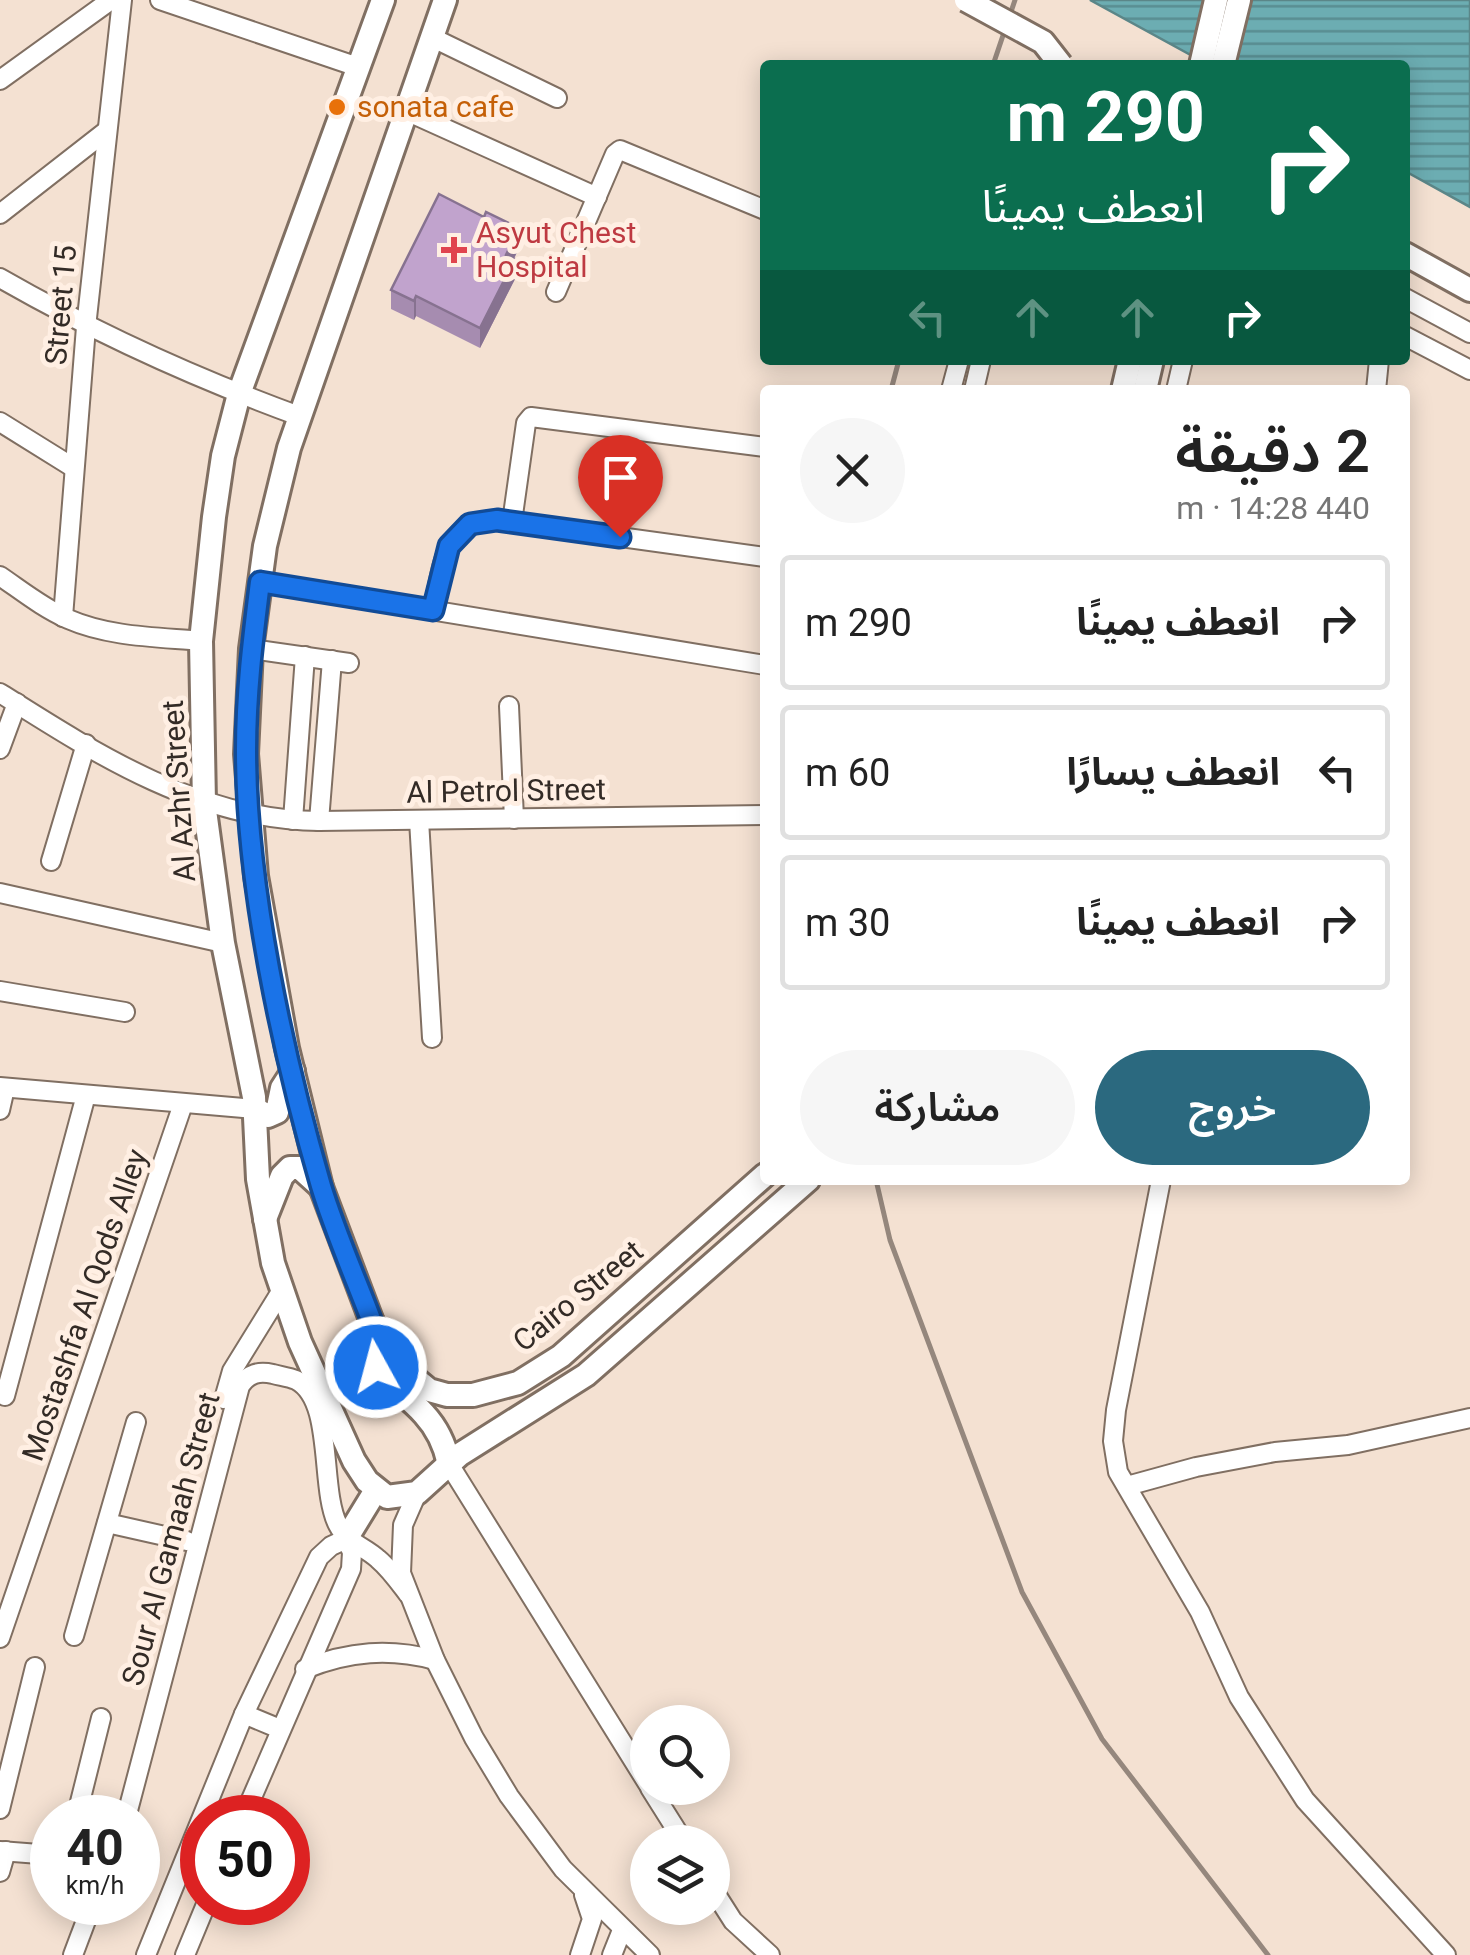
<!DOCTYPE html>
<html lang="ar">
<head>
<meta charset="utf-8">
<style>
  body { margin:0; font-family:Roboto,"Noto Sans Arabic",sans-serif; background:#f6f6f6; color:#222; direction:rtl; height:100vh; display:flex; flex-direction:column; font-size:38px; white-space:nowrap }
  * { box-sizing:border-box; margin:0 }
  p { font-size:32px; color:#767676 }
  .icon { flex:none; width:55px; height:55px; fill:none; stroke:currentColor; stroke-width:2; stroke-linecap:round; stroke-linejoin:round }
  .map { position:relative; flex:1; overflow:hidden; direction:ltr }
  .drawer { position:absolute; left:760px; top:385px; width:650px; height:800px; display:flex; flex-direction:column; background:#fff; border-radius:10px; box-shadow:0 5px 25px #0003; direction:rtl }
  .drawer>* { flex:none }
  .hud { position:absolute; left:760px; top:60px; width:650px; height:305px; border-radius:10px; box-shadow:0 5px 25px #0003; direction:rtl; background:#0b6e4f; color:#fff; overflow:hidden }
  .fabs { position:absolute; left:630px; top:1705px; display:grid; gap:20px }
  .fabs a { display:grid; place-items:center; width:100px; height:100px; border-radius:50%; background:#fff; box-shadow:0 5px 25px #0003; font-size:50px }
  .speed { position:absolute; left:30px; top:1795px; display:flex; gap:20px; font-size:50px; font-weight:700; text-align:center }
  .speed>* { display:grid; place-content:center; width:130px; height:130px; border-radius:50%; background:#fff; box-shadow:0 5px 25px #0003; line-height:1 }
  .speed small { font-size:25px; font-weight:400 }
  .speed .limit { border:15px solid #d22; background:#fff; color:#111 }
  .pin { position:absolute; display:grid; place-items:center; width:85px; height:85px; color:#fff; margin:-102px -42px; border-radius:50% 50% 50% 0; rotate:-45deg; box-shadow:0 0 10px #0007 }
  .pin .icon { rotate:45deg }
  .me { position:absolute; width:110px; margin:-55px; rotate:353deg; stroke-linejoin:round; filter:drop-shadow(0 0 8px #0008) }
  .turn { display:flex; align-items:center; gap:35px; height:210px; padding:0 40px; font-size:45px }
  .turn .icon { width:130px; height:130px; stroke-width:2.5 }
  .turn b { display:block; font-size:70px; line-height:85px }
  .lanes { display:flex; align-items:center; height:95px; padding:0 40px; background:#0003; justify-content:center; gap:50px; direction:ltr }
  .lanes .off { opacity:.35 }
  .round { display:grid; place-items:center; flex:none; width:105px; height:105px; border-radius:52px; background:#f6f6f6 }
  .headline { display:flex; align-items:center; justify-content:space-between; height:170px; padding:0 40px }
  h1 { font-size:60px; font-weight:600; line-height:75px }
  .action { display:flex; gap:20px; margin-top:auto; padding:20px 40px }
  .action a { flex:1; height:115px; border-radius:60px; background:#2b697f; color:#fff; font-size:40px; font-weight:600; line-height:115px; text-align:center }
  .action a+a { background:#f6f6f6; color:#222 }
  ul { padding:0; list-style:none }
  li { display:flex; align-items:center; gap:30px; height:135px; margin:0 20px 15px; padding:0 20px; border:5px solid #e0e0e0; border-radius:10px }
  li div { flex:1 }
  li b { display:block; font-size:38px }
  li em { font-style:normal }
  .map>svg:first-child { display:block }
  .water { fill:url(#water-rules); stroke:#5b8688; stroke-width:2.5 }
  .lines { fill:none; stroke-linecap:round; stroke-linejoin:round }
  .minor-casing { stroke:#806f62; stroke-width:22 }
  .major-casing { stroke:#806f62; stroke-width:28 }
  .minor { stroke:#fff; stroke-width:18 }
  .major { stroke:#fff; stroke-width:22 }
  .rail { stroke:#95877d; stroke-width:5 }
  .major-bridge-casing { stroke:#806f62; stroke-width:28; stroke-linecap:butt }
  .major-bridge { stroke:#fff; stroke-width:22 }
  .wall { fill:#a68cb0 }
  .shaded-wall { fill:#877290 }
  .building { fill:#c1a3cd; stroke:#877290; stroke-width:2.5 }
  .route-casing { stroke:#114b97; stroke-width:25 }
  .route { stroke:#1a73e8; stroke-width:18 }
  .food-dot { fill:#e8710a; stroke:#ffefe3; stroke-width:4 }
  .health-dot { fill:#e0444e; stroke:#ffefe3; stroke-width:4 }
  .labels { text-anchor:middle; stroke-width:10; stroke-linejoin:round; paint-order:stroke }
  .food-label { font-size:30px; fill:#c56008; stroke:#ffefe3; text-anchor:start }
  .health-label { font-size:30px; fill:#be3a42; stroke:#ffefe3; text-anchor:start }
  .street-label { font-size:30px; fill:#332b26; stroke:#ffefe3 }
</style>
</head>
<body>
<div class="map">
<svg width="1470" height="1955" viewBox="0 0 1470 1955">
  <defs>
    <pattern id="water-rules" width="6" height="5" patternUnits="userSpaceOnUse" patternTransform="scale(2.5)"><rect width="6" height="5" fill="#6cadb2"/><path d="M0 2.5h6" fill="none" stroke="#598d91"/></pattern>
  </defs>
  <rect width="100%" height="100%" fill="#f4e1d2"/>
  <!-- water -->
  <polygon class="water" points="1090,0 1470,0 1470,207 1405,171 1405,65 1209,65"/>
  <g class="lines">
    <defs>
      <g id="minor">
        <polyline points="160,0 358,67"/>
        <polyline points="431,37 557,98"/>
        <polyline points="0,80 111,0"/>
        <polyline points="404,110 597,197"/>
        <polyline points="0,214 105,132"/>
        <path d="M 0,278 C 96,333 195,378 299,416"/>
        <polyline points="556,292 615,154 620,150 765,210"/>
        <polyline points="1405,298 1470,333"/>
        <polyline points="1405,336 1470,370"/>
        <polyline points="951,390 959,360"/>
        <polyline points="974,390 981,360"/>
        <polyline points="1176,390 1183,360"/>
        <polyline points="1376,390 1379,360"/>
        <polyline points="0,422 74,468"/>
        <polyline points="512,522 526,423 531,417 765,447"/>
        <path d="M 0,576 C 22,591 43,608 68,619 C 109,637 157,637 201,641"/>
        <polyline points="260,582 765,665"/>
        <path d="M 433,610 C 443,567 442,522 497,520 L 765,557"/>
        <polyline points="63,617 86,327 122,0"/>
        <polyline points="251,649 349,663"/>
        <path d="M 0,693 C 98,755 199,820 319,821 L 765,815"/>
        <polyline points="509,706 514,819"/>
        <polyline points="0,749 17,703"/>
        <polyline points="293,820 305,656"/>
        <polyline points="419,820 432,1038"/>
        <polyline points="319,821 332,660"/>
        <polyline points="51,861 86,744"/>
        <polyline points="0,893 223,943"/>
        <polyline points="0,991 125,1012"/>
        <polyline points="0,1087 255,1109"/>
        <polyline points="0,1110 5,1088"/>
        <polyline points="1161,1180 1116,1410 1113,1441 1118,1472 1200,1612 1239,1697 1305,1800 1446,1955"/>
        <polyline points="5,1396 86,1095"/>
        <polyline points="224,1399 232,1371 282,1290"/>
        <polyline points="449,1464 648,1784"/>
        <polyline points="1127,1486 1196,1467 1275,1452 1348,1445 1470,1418"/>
        <polyline points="417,1493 403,1525 401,1573 435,1660 474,1738 509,1796 563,1869 650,1955"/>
        <polyline points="107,1523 187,1541"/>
        <polyline points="74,1636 136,1422"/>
        <polyline points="0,1638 183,1104"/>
        <path d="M 305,1669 C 349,1651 390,1648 435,1660"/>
        <polyline points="244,1714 280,1729"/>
        <polyline points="650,1788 684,1842"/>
        <polyline points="0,1809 35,1667"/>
        <polyline points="76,1818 101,1718"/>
        <path d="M 126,1818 L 240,1386 C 249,1373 259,1371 273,1374 C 280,1376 289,1377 296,1380 C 335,1400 319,1488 338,1525 C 347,1543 364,1546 378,1559 C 390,1569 399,1582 408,1594"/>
        <polyline points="0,1851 52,1855"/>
        <polyline points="0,1872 6,1851"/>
        <polyline points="712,1888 733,1921 770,1955"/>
        <polyline points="73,1955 93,1902"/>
        <polyline points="146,1955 244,1714 319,1557 331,1546 346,1539 352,1552 351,1569 243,1818"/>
        <polyline points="185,1955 207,1902"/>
        <polyline points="580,1955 592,1919 584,1895"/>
        <polyline points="612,1955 622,1930"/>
      </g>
      <g id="major">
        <polyline points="383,0 239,394 223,456 214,517 201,641 204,803 223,943 254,1097 258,1179 273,1263 300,1342 354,1461 367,1481 387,1497 417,1493 459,1455 586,1375 808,1180"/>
        <polyline points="445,0 289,448 265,546 251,649 246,754 256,876 287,1048 321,1187 372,1322 401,1367 429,1390 447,1395 473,1395 518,1383 561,1356 765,1175"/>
        <polyline points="1201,65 1216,0"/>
        <polyline points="1223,65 1239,0"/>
        <polyline points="1405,254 1470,290"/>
        <polyline points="1123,390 1130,360"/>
        <polyline points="1145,390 1152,360"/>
        <polyline points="255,1109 268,1116 277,1112 282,1088 293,1071"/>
        <polyline points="265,1219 282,1176 290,1168 300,1168 321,1187"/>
        <path d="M 372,1322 C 363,1376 394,1381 424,1414 C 437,1428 445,1445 449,1464"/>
        <polyline points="346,1539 376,1490"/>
      </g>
    </defs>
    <!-- minor casing -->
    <use href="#minor" class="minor-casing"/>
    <!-- major casing -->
    <use href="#major" class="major-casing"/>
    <!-- minor -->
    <use href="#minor" class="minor"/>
    <!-- major -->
    <use href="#major" class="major"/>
    <!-- rail -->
    <g class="rail">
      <polyline points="993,65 1015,0"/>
      <polyline points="891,390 899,360"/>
      <polyline points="876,1180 890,1240 1022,1592 1102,1739 1268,1955"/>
    </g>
    <defs>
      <polyline id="major-bridge" points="966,0 1043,42 1061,65"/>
    </defs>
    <!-- major-bridge casing -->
    <use href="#major-bridge" class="major-bridge-casing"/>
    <!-- major-bridge -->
    <use href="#major-bridge" class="major-bridge"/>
  </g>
  <!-- wall -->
  <polygon class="wall" points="519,248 514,259 515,279 480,348 416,316 414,320 391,309 391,290"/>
  <!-- shaded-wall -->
  <g class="shaded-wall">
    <polygon points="519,228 519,248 506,274 506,255"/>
    <polygon points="515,259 515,279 480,348 480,328"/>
    <polygon points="416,296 416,316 414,320 414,301"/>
  </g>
  <!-- building -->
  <polygon class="building" points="439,194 484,217 486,212 519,228 506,255 515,259 480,328 416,296 414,301 391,290"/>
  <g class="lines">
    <defs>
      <path id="route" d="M 376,1367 L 370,1345 L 372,1322 C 355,1277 335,1232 321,1186 C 283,1055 246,886 246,750 C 246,693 253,638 260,582 L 433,610 L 449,546 L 470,524 L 497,520 L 620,537"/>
    </defs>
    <!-- route casing -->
    <use href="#route" class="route-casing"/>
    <!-- route -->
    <use href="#route" class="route"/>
  </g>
  <!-- markers -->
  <circle class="food-dot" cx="337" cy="107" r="10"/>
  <path class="health-dot" d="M449 235h10v10h10v10h-10v10h-10v-10h-10v-10h10z"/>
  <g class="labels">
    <!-- food labels -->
    <g class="food-label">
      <text x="357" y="117">sonata cafe</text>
    </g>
    <!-- health labels -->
    <g class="health-label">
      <text x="476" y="243">Asyut Chest<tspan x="476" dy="34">Hospital</tspan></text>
    </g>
    <!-- street labels -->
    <g class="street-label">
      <text transform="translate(61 305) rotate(-85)" y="10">Street 15</text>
      <text transform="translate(179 791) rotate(-94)" y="10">Al Azhr Street</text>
      <text transform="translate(506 791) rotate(-1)" y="10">Al Petrol Street</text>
      <text transform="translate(578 1296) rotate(-39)" y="10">Cairo Street</text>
      <text transform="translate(85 1305) rotate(-71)" y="10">Mostashfa Al Qods Alley</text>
      <text transform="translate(171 1539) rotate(-75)" y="10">Sour Al Gamaah Street</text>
    </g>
  </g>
</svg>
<div class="fabs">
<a><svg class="icon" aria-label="search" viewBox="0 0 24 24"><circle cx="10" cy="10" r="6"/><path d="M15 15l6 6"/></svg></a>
<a><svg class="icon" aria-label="layers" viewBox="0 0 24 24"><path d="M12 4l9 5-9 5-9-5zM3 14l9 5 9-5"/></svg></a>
</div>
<div class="speed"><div>40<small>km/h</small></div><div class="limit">50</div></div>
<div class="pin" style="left:620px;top:537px;background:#d93025"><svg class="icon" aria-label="arrive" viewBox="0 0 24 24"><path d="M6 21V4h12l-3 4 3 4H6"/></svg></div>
<svg class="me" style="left:376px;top:1367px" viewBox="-20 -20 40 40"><circle r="17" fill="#1a73e8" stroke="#fff" stroke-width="3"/><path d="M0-11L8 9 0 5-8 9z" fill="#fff"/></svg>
<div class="hud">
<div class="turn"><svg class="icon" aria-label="right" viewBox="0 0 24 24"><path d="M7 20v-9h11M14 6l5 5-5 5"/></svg><div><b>290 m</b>انعطف يمينًا</div></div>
<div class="lanes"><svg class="icon off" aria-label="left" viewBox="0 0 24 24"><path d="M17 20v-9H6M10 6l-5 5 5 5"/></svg><svg class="icon off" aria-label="ahead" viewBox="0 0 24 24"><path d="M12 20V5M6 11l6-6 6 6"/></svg><svg class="icon off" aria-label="ahead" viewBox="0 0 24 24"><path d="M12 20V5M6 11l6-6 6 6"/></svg><svg class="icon" aria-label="right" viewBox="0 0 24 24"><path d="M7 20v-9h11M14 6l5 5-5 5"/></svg></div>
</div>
<section class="drawer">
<div class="headline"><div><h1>2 دقيقة</h1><p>440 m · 14:28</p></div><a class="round"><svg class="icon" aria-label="close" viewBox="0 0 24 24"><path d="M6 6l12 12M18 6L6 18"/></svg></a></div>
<ul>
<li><svg class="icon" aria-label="right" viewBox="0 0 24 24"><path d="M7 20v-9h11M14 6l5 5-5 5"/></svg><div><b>انعطف يمينًا</b></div><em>290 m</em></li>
<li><svg class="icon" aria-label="left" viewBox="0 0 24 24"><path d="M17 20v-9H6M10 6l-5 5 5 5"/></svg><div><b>انعطف يسارًا</b></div><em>60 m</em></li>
<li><svg class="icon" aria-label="right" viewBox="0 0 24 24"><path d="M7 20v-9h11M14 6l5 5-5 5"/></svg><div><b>انعطف يمينًا</b></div><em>30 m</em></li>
</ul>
<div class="action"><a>خروج</a><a>مشاركة</a></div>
</section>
</div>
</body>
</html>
